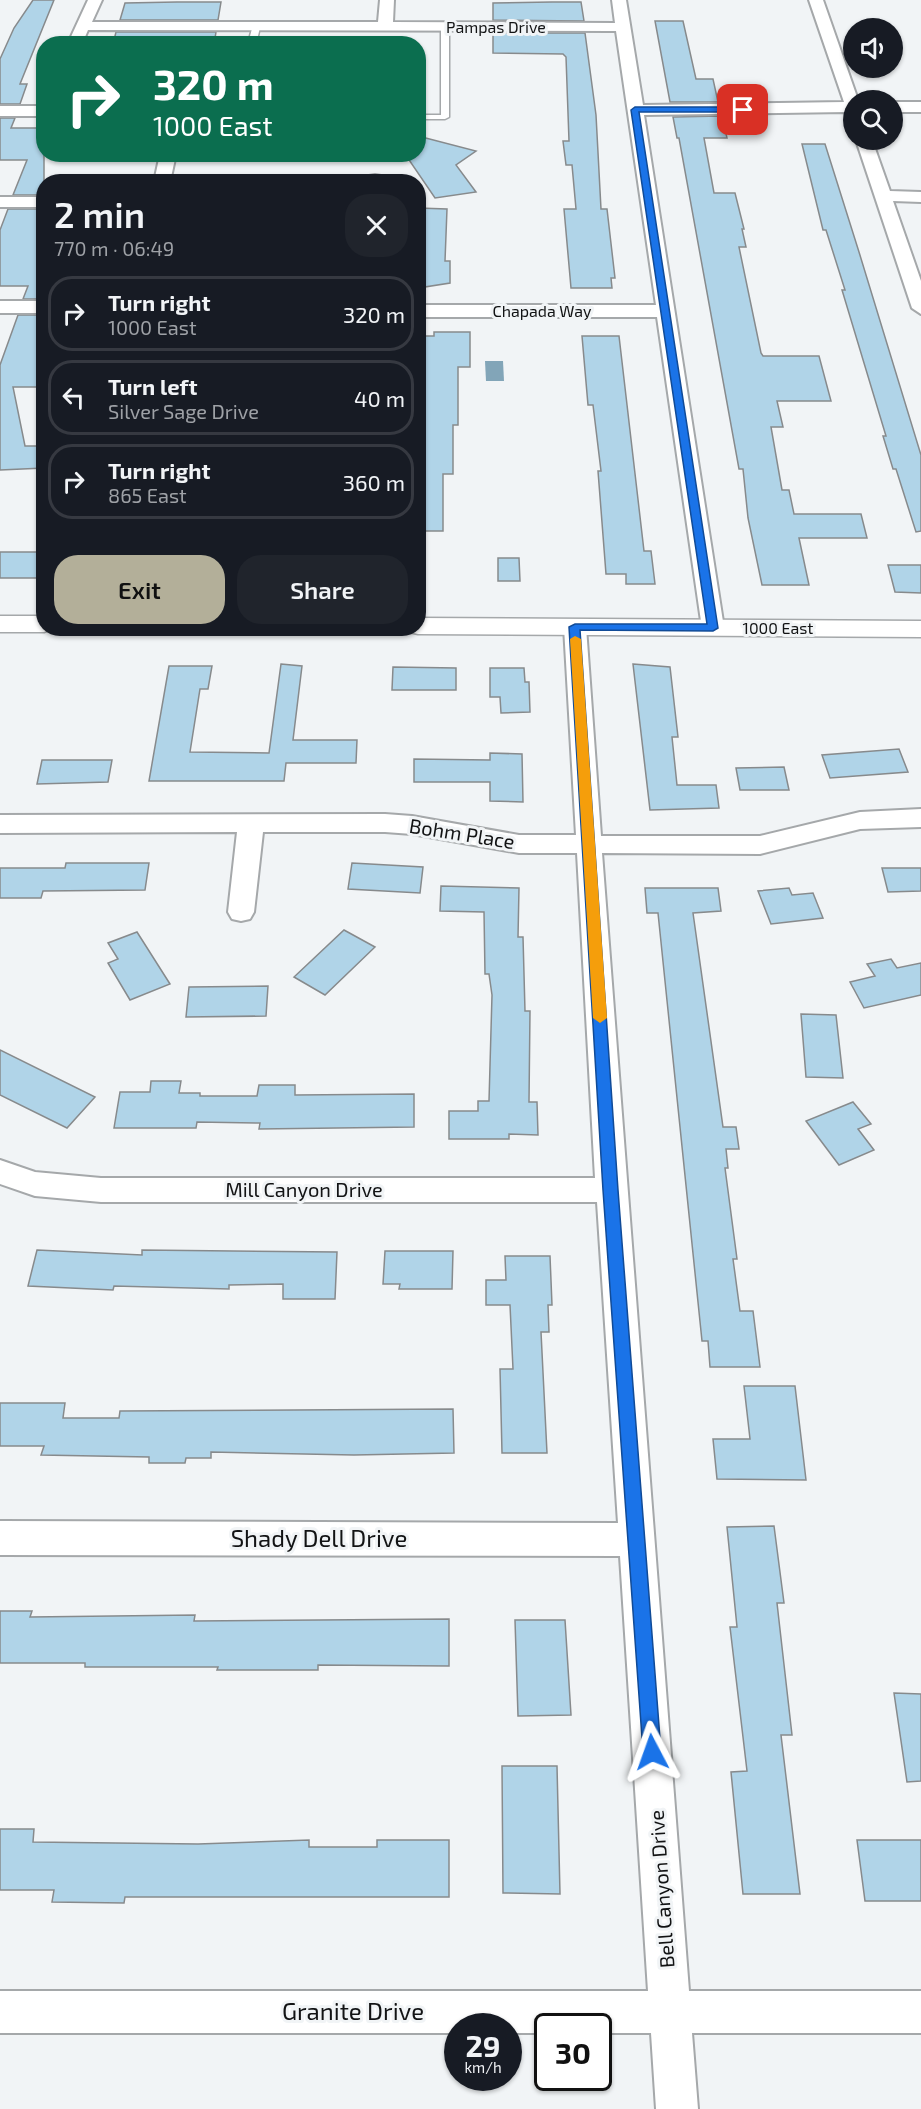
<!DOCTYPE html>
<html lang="en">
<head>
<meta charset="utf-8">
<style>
  body { margin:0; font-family:"Exo 2",sans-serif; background:#20242c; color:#f1f3f6; height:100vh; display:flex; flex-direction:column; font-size:22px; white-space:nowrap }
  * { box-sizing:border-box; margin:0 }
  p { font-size:20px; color:#9ea1a6 }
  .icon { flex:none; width:33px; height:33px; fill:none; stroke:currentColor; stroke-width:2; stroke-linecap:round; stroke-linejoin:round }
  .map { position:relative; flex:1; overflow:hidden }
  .side { position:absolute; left:36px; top:174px; width:390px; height:462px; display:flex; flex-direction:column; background:#171b24; border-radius:24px; box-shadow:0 2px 4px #0004 }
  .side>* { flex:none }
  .top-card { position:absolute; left:36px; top:36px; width:390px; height:126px; border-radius:24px; box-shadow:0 2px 4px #0004; background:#0b6e4f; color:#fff; overflow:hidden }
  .fabs { position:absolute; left:843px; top:18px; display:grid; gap:12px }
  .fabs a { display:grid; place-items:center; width:60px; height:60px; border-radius:50%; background:#171b24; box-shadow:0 2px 4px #0004; font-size:30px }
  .speed { position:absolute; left:444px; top:2013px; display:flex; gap:12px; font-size:30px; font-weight:700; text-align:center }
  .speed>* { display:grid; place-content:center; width:78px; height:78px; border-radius:50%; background:#171b24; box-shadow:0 2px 4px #0004; line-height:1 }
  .speed small { font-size:15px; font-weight:400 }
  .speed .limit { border:3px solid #111; border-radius:9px; background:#fff; color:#111 }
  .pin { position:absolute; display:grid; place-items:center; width:51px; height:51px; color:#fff; margin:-26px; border-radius:12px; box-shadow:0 3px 9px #0006 }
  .me { position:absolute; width:66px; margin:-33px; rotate:356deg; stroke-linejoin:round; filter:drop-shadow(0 0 4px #0008) }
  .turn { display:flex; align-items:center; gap:21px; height:126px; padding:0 18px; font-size:27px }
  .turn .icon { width:78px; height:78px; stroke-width:2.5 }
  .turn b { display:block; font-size:42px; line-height:51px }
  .round { display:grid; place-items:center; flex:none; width:63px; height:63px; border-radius:24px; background:#20242c }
  .head { display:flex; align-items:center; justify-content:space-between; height:102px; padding:0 18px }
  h1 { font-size:36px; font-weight:600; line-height:45px }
  .primary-button { display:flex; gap:12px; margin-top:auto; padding:12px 18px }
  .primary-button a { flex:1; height:69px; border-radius:24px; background:#b3af99; color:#111; font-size:24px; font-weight:600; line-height:69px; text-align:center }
  .primary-button a+a { background:#20242c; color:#f1f3f6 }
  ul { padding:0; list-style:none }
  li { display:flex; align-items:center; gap:18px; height:75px; margin:0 12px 9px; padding:0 6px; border:3px solid #363941; border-radius:24px }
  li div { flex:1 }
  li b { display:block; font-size:22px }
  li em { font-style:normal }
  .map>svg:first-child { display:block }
  .water { fill:#82a5b8 }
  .building { fill:#b0d4e8; stroke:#878a8c; stroke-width:1.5 }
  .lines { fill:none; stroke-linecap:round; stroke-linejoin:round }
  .lane-casing { stroke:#a5a8aa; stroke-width:3 }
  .street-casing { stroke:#a5a8aa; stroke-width:4 }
  .secondary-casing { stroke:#a5a8aa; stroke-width:3 }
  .lane { fill:#fff; fill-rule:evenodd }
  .street { fill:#fff; fill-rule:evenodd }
  .secondary { fill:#fff; fill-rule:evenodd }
  .route { fill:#1a73e8; stroke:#114b97; stroke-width:1.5 }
  .slow { fill:#f59e0b }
  .labels { text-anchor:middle; stroke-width:6; stroke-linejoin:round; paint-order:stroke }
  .far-street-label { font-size:16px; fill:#121314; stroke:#f1f4f6 }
  .street-label { font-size:20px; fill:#121314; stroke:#f1f4f6 }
  .near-street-label { font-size:24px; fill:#121314; stroke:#f1f4f6 }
</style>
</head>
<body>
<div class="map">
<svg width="921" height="2109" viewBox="0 0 921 2109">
  <rect width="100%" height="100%" fill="#f1f4f6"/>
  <!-- water -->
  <polygon class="water" points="485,361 503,361 504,381 486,381"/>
  <!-- building -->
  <g class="building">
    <polygon points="33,0 54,0 20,84 27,84 20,104 0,104 0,59 14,28"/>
    <polygon points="177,2 221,2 218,20 120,20 125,3"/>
    <polygon points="552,2 581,2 584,21 493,20 493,3"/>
    <polygon points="655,21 683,21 696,79 713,79 718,102 670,102"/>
    <polygon points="116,32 216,32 214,44 113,44"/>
    <polygon points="493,33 585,33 596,115 601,209 607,209 615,278 611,278 612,288 571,288 564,209 576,209 572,165 566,165 563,141 569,141 566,57 563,54 493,53"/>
    <polygon points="722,116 727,138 704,138 714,193 735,193 744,229 742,229 746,247 739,247 761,353 763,356 819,356 831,401 777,401 783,427 771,427 782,490 789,490 794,514 861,514 867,538 799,538 809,585 762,585 748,518 743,469 739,469 679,138 677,138 673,117"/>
    <polygon points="0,118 15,118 11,128 39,128 44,122 44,195 13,195 27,160 0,160"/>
    <polygon points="418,136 476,151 456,165 476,192 435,198 405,154 418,154"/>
    <polygon points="802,144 825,144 859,252 921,455 921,531 916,532 896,469 893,469 883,436 886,436 842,290 845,290 826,230 823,230"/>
    <polygon points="418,208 447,209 445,261 450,261 450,283 418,288"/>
    <polygon points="8,209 44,209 44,299 23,299 28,286 0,286 0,230"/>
    <polygon points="18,315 44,315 44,352 37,387 13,387 25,446 44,446 44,468 0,470 0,365"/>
    <polygon points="434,332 470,332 470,367 458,367 458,425 453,425 453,474 443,474 443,531 418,531 418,336 434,336"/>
    <polygon points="582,336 619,336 644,551 651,551 655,584 626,584 626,574 606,574 598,471 601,471 593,405 588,405"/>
    <rect x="0" y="552" width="44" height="26"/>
    <polygon points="498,558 519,558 520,581 498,581"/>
    <polygon points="888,565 921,565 921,593 895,592"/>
    <polygon points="281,664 302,666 293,740 357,740 356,763 286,763 284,781 149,781 169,666 212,666 208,689 200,689 190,752 269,753"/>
    <polygon points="633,664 670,667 678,737 672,737 677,785 716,785 719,808 650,810"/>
    <polygon points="393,667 456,668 456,690 392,690"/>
    <polygon points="490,668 524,668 525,682 529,682 530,712 501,713 500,697 490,697"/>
    <polygon points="899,749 908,772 830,778 822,755"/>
    <polygon points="490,753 522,754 523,802 490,801 490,782 414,782 414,759 490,760"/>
    <polygon points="42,760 112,760 108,782 37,784"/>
    <polygon points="784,767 789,790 740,790 736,768"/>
    <polygon points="66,863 149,863 145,890 43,891 41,898 0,898 0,868 65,868"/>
    <polygon points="352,863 423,867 420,893 348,889"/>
    <polygon points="882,868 921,868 921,891 888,892"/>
    <polygon points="441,886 519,888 518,937 523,937 525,1011 530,1011 529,1102 537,1102 538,1135 509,1134 509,1139 449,1139 449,1111 478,1111 478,1101 489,1101 492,995 489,974 485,974 484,912 440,911"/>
    <polygon points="645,888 718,888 721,911 693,913 723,1127 736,1127 739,1149 726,1149 728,1168 725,1168 737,1259 733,1259 740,1311 753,1311 760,1367 710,1367 708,1341 702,1341 658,913 647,913"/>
    <polygon points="789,888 792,895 813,893 823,918 771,924 758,891"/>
    <polygon points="344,930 375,947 325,995 294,977"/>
    <polygon points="137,932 170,984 130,1000 108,963 118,959 108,943"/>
    <polygon points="891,959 897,968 921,963 921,995 864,1008 850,982 875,976 867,964"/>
    <polygon points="268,986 266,1016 186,1017 189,987"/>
    <polygon points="801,1014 836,1015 843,1078 806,1077"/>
    <polygon points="0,1050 95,1097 67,1128 0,1095"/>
    <polygon points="151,1081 181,1081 179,1093 200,1093 200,1096 257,1096 259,1085 295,1085 295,1095 414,1094 414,1127 259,1129 260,1123 197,1122 196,1128 114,1128 120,1092 150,1092"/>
    <polygon points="853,1102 871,1124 858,1129 874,1150 839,1165 806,1121"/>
    <polygon points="37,1250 142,1255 142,1250 337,1252 335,1299 283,1299 283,1284 229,1285 229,1289 114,1286 113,1290 28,1286"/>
    <polygon points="385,1251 453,1251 452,1289 399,1289 400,1284 383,1284"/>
    <polygon points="505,1256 550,1256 552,1305 548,1305 549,1332 541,1332 547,1453 502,1453 500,1369 513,1369 510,1305 486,1305 486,1280 506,1280"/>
    <polygon points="744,1386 795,1386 806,1480 717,1479 713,1439 750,1439"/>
    <polygon points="0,1403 65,1403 63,1418 119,1418 120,1411 453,1409 454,1453 354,1455 211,1452 211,1458 186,1458 185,1463 149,1463 149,1457 41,1455 44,1446 0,1446"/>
    <polygon points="774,1526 784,1603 777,1603 792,1735 781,1735 800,1894 743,1894 731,1772 747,1771 730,1627 737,1627 727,1527"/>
    <polygon points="0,1611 32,1611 30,1617 195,1615 194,1621 449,1619 449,1666 318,1665 318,1670 217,1670 218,1667 85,1667 85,1663 0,1663"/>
    <polygon points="515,1620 565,1620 571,1715 518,1716"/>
    <polygon points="894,1693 921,1694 921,1781 907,1782"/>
    <polygon points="502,1766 557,1766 560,1894 503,1893"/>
    <polygon points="0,1829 34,1829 33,1842 198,1844 309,1840 309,1847 377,1847 377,1840 449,1840 449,1897 125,1897 124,1903 52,1902 54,1890 0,1890"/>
    <polygon points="857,1840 921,1840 921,1901 865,1901"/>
  </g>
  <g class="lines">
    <defs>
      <g id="lane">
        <polygon points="253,25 260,27 258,36 261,44 253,44 250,36"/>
        <polygon points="445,25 449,27 449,117 445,119 418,119 418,115 441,115 441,27"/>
      </g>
      <g id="street">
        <polygon points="88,0 102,0 92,22 378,22 380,0 394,0 393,22 615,23 612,0 626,0 643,105 844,102 809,0 823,0 858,100 854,100 854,115 847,112 644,115 724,628 721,633 705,633 702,628 657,317 418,317 418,305 656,305 616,31 88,30 82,44 70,44 69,41"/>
        <rect x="892" y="102" width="29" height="10"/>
        <rect x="0" y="106" width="44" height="10"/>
        <polygon points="856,140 872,140 890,191 921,192 921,202 893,201 921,281 921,314 912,308"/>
        <polygon points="160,154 176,154 170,182 154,182"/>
        <polygon points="375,175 381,176 383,182 367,182 369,176"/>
        <rect x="0" y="197" width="44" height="10"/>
        <rect x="0" y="301" width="44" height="12"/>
        <polygon points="575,620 583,622 586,627 601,836 760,836 860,812 921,809 921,827 860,829 760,854 602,853 689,1991 921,1991 921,2033 692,2033 698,2109 656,2109 651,2033 598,2033 598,2026 548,2026 548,2033 508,2033 508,2026 458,2026 458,2033 0,2033 0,1991 648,1991 620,1556 0,1555 0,1521 618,1523 597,1202 101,1202 35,1196 0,1184 0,1160 35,1172 101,1178 595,1178 577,853 519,853 412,834 385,832 263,832 254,912 250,919 241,921 232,919 228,912 237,832 0,833 0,815 385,814 412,816 519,835 576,835 564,627 567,622"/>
      </g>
      <g id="secondary">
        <polygon points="0,616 44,616 44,628 54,628 44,632 0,632"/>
        <polygon points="418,618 921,621 921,637 418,634 409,632 407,628 418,628"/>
      </g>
    </defs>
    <!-- lane casing -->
    <use href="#lane" class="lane-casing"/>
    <!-- street casing -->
    <use href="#street" class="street-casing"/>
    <!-- secondary casing -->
    <use href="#secondary" class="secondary-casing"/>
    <!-- lane -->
    <use href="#lane" class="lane"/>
    <!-- street -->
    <use href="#street" class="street"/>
    <!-- secondary -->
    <use href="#secondary" class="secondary"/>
  </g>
  <!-- route -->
  <polygon class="route" points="635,107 743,107 747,110 743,112 639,112 718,628 713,631 580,630 618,1190 661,1752 659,1759 652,1762 646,1759 643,1752 603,1190 569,627 575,624 707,624 631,110"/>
  <!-- slow -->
  <polygon class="slow" points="575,636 581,639 607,1018 600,1023 593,1018 570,639"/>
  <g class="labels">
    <!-- far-street labels -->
    <g class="far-street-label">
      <text x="496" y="33">Pampas Drive</text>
      <text x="542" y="317">Chapada Way</text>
      <text x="778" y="634">1000 East</text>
    </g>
    <!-- street labels -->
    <g class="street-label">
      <text transform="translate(462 834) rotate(9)" y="7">Bohm Place</text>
      <text x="304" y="1197">Mill Canyon Drive</text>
      <text transform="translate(662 1889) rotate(-94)" y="7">Bell Canyon Drive</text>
    </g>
    <!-- near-street labels -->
    <g class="near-street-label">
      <text x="319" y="1547">Shady Dell Drive</text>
      <text x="353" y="2020">Granite Drive</text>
    </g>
  </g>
</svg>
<div class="fabs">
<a><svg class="icon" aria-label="sound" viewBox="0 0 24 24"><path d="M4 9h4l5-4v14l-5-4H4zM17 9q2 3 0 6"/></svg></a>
<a><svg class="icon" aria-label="search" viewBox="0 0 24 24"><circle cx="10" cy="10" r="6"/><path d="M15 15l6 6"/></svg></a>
</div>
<div class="speed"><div>29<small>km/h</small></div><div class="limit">30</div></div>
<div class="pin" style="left:743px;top:110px;background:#d93025"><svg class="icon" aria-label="arrive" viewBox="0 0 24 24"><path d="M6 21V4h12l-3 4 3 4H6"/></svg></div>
<svg class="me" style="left:652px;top:1752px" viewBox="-20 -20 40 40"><path d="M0-17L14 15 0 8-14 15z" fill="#1a73e8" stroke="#fff" stroke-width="4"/></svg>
<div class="top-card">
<div class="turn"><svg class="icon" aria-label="right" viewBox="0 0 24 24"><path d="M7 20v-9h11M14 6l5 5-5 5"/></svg><div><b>320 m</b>1000 East</div></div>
</div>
<section class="side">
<div class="head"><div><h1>2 min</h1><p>770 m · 06:49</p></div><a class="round"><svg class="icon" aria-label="close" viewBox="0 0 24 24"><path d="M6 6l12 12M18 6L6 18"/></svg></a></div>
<ul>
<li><svg class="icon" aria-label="right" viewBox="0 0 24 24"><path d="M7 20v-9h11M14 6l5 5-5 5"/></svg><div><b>Turn right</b><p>1000 East</p></div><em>320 m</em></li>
<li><svg class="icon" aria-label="left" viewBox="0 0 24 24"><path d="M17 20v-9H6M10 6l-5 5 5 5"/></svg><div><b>Turn left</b><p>Silver Sage Drive</p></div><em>40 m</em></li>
<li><svg class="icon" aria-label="right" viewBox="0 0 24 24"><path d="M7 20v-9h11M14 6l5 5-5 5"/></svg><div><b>Turn right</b><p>865 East</p></div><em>360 m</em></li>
</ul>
<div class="primary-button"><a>Exit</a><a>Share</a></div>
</section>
</div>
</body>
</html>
